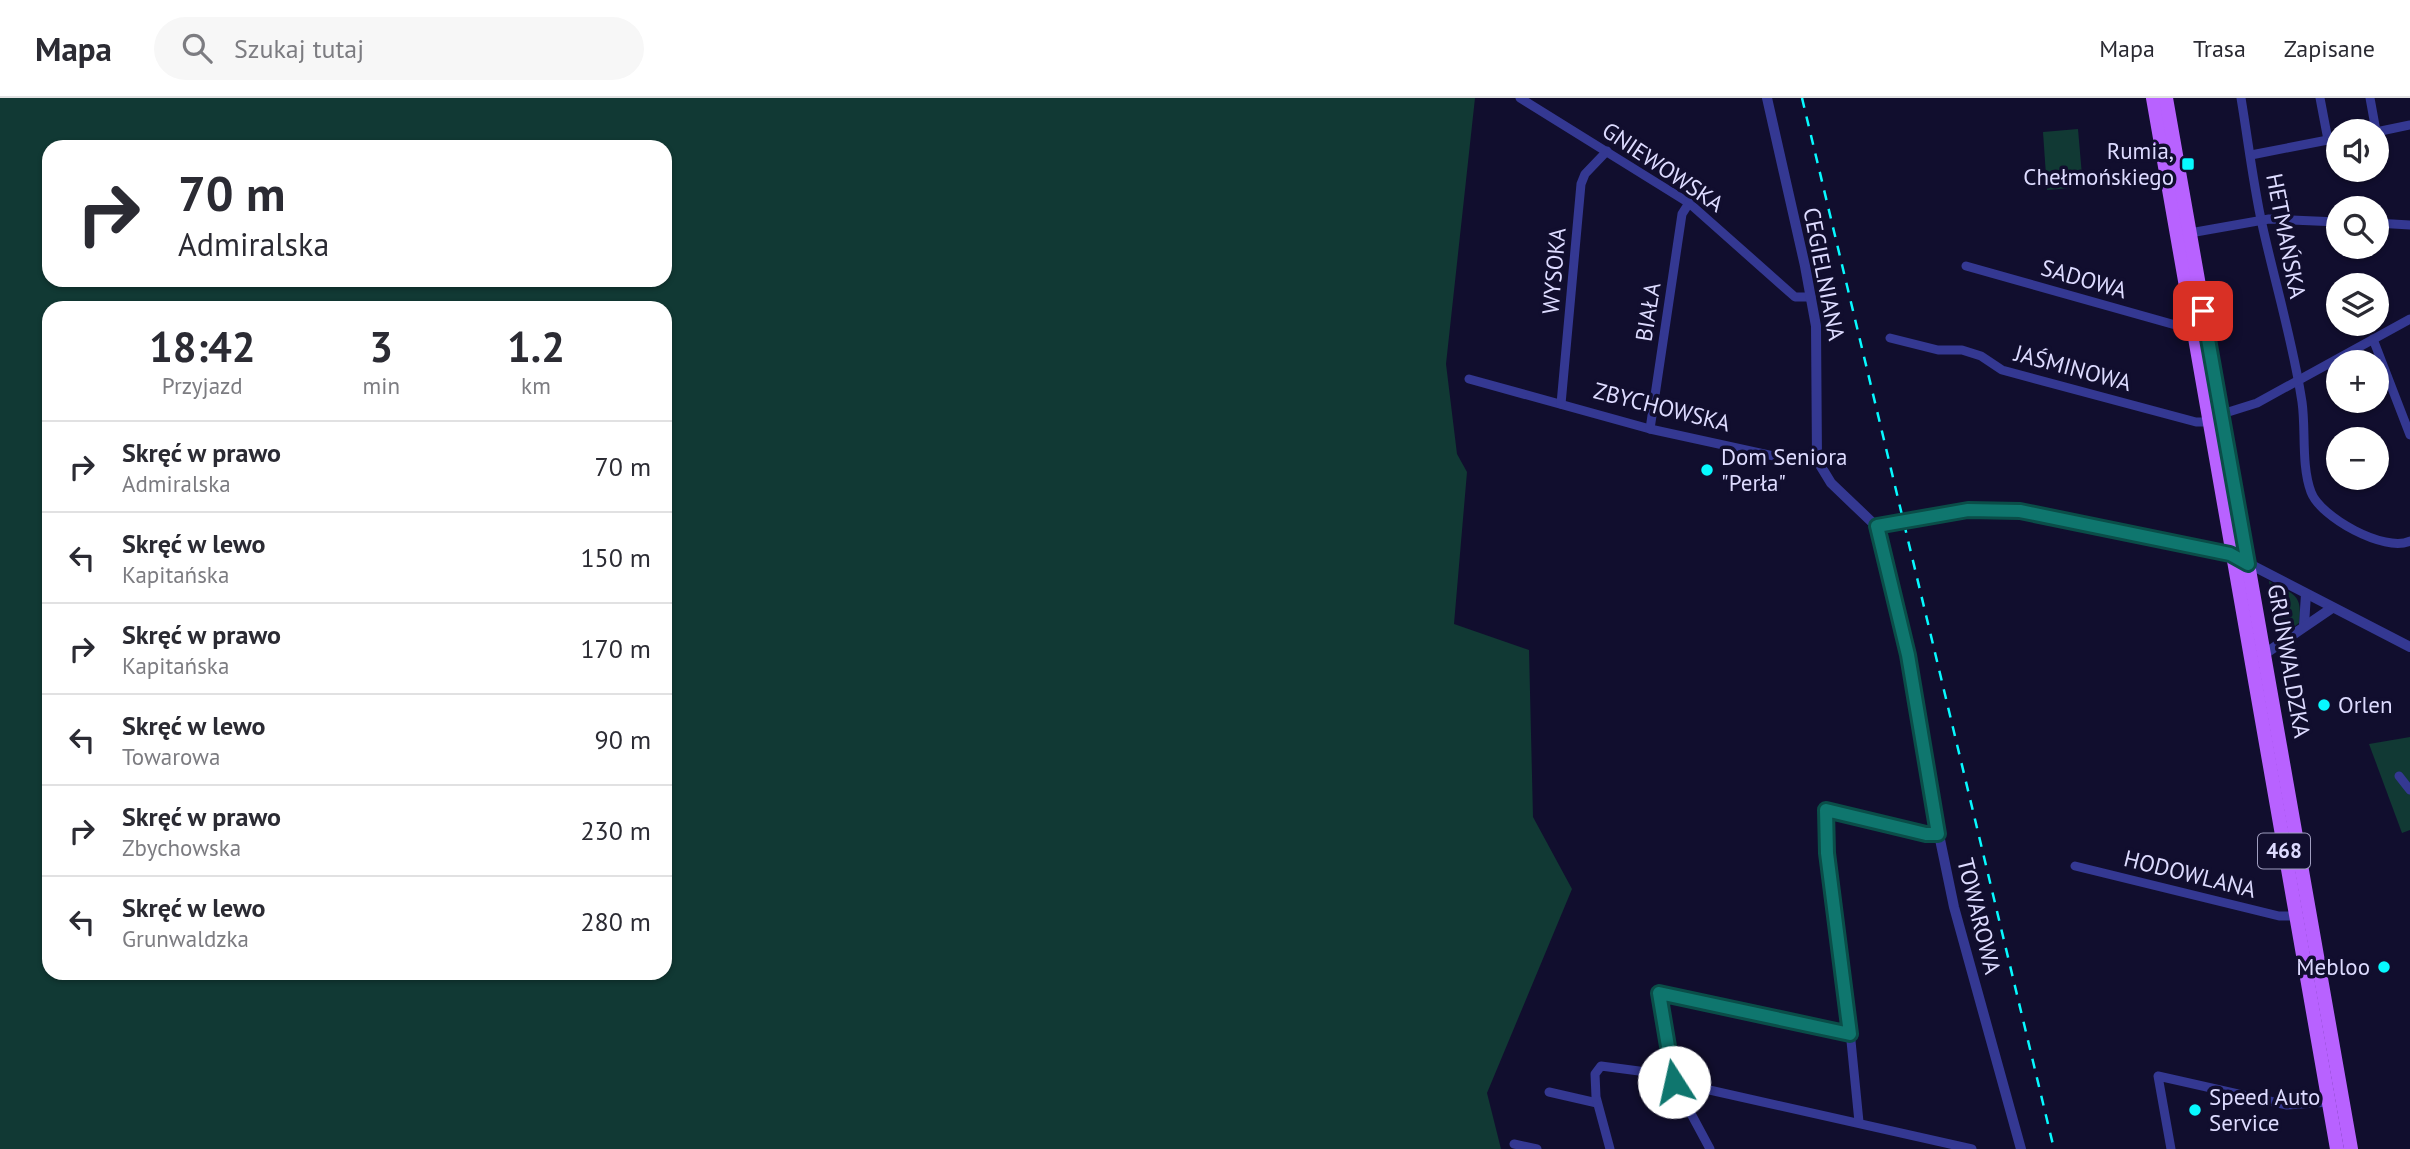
<!DOCTYPE html>
<html lang="pl">
<head>
<meta charset="utf-8">
<style>
  body { margin:0; font-family:"PT Sans",sans-serif; background:#f7f7f7; color:#2b2b33; height:100vh; display:flex; flex-direction:column; font-size:26px; white-space:nowrap }
  * { box-sizing:border-box; margin:0 }
  p { font-size:23px; color:#7c7c81 }
  .icon { flex:none; width:38px; height:38px; fill:none; stroke:currentColor; stroke-width:2; stroke-linecap:round; stroke-linejoin:round }
  .map { position:relative; flex:1; overflow:hidden }
  .side { position:absolute; left:42px; top:203px; width:630px; height:679px; display:flex; flex-direction:column; background:#fff; border-radius:21px; box-shadow:0 2px 5px #0004 }
  .side>* { flex:none }
  .hud { position:absolute; left:42px; top:42px; width:630px; height:147px; border-radius:21px; box-shadow:0 2px 5px #0004; background:#fff; color:#2b2b33; overflow:hidden }
  .fabs { position:absolute; left:2326px; top:21px; display:grid; gap:14px }
  .fabs a { display:grid; place-items:center; width:63px; height:63px; border-radius:50%; background:#fff; box-shadow:0 2px 5px #0004; font-size:35px }
  .pin { position:absolute; display:grid; place-items:center; width:60px; height:60px; color:#fff; margin:-30px; border-radius:14px; box-shadow:0 4px 10px #0006 }
  .me { position:absolute; width:77px; margin:-38px; rotate:350deg; stroke-linejoin:round; filter:drop-shadow(0 0 5px #0008) }
  .turn { display:flex; align-items:center; gap:24px; height:147px; padding:0 21px; font-size:32px }
  .turn .icon { width:91px; height:91px; stroke-width:2.5 }
  .turn b { display:block; font-size:49px; line-height:60px }
  .eta { display:flex; justify-content:space-evenly; align-items:center; height:119px; text-align:center }
  .eta b { font-size:42px; font-weight:800; line-height:49px }
  ul { padding:0; list-style:none }
  li { display:flex; align-items:center; gap:21px; height:91px; padding:0 21px; border-top:2px solid #e1e1e2 }
  li div { flex:1 }
  li b { display:block; font-size:26px }
  li em { font-style:normal }
  header { display:flex; align-items:center; gap:42px; box-sizing:border-box; height:98px; padding:0 35px; background:#fff; border-bottom:2px solid #e1e1e2 }
  header strong { font-size:33px }
  nav { display:flex; gap:38px; margin-inline-start:auto; font-size:24px }
  .search { width:490px; height:63px; background:#f7f7f7; display:flex; align-items:center; gap:18px; box-sizing:border-box; padding:0 24px; border-radius:38px; color:#7c7c81; font-size:26px }
  .map>svg:first-child { display:block }
  .green { fill:#113934; fill-rule:evenodd }
  .lines { fill:none; stroke-linecap:round; stroke-linejoin:round }
  .minor { stroke:#343892; stroke-width:9 }
  .tertiary { stroke:#343892; stroke-width:10 }
  .primary { stroke:#b862ff; stroke-width:14 }
  .rail { stroke:#07f9ff; stroke-width:2.5; stroke-dasharray:10 9; stroke-linecap:butt }
  .route-casing { stroke:#0a4d48; stroke-width:18 }
  .route { stroke:#0f766e; stroke-width:12 }
  .poi-dot { fill:#07f9ff; stroke:#110e2e; stroke-width:2.5 }
  .labels { text-anchor:middle; stroke-width:7; stroke-linejoin:round; paint-order:stroke }
  .shield { fill:#110e2e; stroke:#a09ec0; stroke-width:2 }
  .shield-label { font-size:21px; font-weight:bold; fill:#dddbff }
  .poi-label { font-size:23px; fill:#dddbff; stroke:#110e2e; text-anchor:start }
  .street-label { font-size:23px; fill:#dddbff; stroke:#110e2e }
</style>
</head>
<body>
<header>
<strong>Mapa</strong>
<div class="search"><svg class="icon" aria-label="search" viewBox="0 0 24 24"><circle cx="10" cy="10" r="6"/><path d="M15 15l6 6"/></svg>Szukaj tutaj</div>
<nav><a>Mapa</a><a>Trasa</a><a>Zapisane</a></nav>
</header>
<div class="map">
<svg width="2410" height="1051" viewBox="0 0 2410 1051">
  <rect width="100%" height="100%" fill="#110e2e"/>
  <!-- green -->
  <g class="green">
    <path d="M 0,0 L 1475,0 L 1446,266 L 1457,356 L 1467,374 L 1454,526 L 1529,552 L 1533,719 L 1572,791 L 1487,995 L 1501,1051 L 0,1051 ZM 665,49 L 665,182 L 49,182 L 49,49 ZM 665,210 L 665,875 L 49,875 L 49,210 Z"/>
    <polygon points="2078,31 2083,89 2047,92 2043,34"/>
    <path d="M 2269,483 C 2293,497 2303,495 2299,525 L 2278,541 Z"/>
    <polygon points="2410,639 2410,732 2402,735 2369,646"/>
  </g>
  <g class="lines">
    <!-- minor -->
    <g class="minor">
      <polyline points="1520,0 1689,105 1795,199 1811,199"/>
      <path d="M 2241,0 C 2248,42 2253,85 2262,126 C 2275,185 2293,244 2302,304 C 2306,332 2301,367 2311,394 C 2320,419 2385,455 2410,443"/>
      <polyline points="2320,0 2328,42"/>
      <polyline points="2370,0 2376,33"/>
      <polyline points="2376,34 2410,27"/>
      <polyline points="2251,57 2338,40"/>
      <polyline points="2376,125 2410,127"/>
      <polyline points="2190,135 2269,121 2338,124"/>
      <polyline points="1966,168 2179,228 2191,223"/>
      <polyline points="1890,240 1938,252 1962,252 1981,258 2002,272 2196,324 2208,324"/>
      <polyline points="2373,241 2410,337"/>
      <polyline points="1469,281 1650,331 1792,362 1817,362"/>
      <polyline points="1561,306 1581,86 1585,76 1607,53"/>
      <polyline points="2222,316 2257,305 2410,221"/>
      <polyline points="1650,331 1682,116 1689,105"/>
      <polyline points="2399,678 2410,692"/>
      <polyline points="2075,768 2279,818 2296,818"/>
      <polyline points="1549,994 1597,1005"/>
      <polyline points="1859,1024 1842,852 1827,755 1826,712 1926,736 1938,736"/>
      <polyline points="1514,1046 1537,1051"/>
      <polyline points="1610,1051 1596,999 1595,976 1601,968 1639,973 1674,984 1972,1051"/>
      <polyline points="1710,1051 1674,984 1659,895 1850,936"/>
      <polyline points="2171,1051 2158,978 2287,1007 2329,1004"/>
    </g>
    <!-- tertiary -->
    <g class="tertiary">
      <polyline points="1767,0 1805,168 1816,228 1817,362 1831,385 1876,428 1882,446 1908,557 1925,669 1954,809 2021,1051"/>
      <path d="M 1876,428 C 1926,420 1970,409 2020,413 L 2216,452 L 2230,456 L 2410,549"/>
      <polyline points="2304,527 2306,496"/>
      <polyline points="2266,555 2332,510"/>
    </g>
    <!-- primary -->
    <g class="primary">
      <polyline points="2153,0 2337,1051"/>
      <polyline points="2166,0 2351,1051"/>
    </g>
    <!-- rail -->
    <polyline class="rail" points="1802,0 2054,1051"/>
  </g>
  <g class="lines">
    <defs>
      <polyline id="route" points="1674,984 1659,895 1850,936 1827,755 1826,712 1926,736 1938,736 1908,557 1877,428 1968,412 2020,413 2230,456 2248,466 2203,213"/>
    </defs>
    <!-- route casing -->
    <use href="#route" class="route-casing"/>
    <!-- route -->
    <use href="#route" class="route"/>
  </g>
  <!-- markers -->
  <g class="poi-dot">
    <rect x="2181" y="59" width="14" height="14" rx="3.5"/>
    <circle cx="1707" cy="372" r="7"/>
    <circle cx="2324" cy="607" r="7"/>
    <circle cx="2384" cy="869" r="7"/>
    <circle cx="2195" cy="1012" r="7"/>
  </g>
  <g class="labels">
    <!-- shield labels -->
    <rect class="shield" x="2258" y="735.5" width="52" height="35" rx="5"/>
    <g class="shield-label">
      <text x="2284" y="760">468</text>
    </g>
    <!-- poi labels -->
    <g class="poi-label">
      <text x="2174" y="61" text-anchor="end">Rumia,<tspan x="2174" dy="26">Chełmońskiego</tspan></text>
      <text x="1721" y="367">Dom Seniora<tspan x="1721" dy="26">"Perła"</tspan></text>
      <text x="2338" y="615">Orlen</text>
      <text x="2370" y="877" text-anchor="end">Mebloo</text>
      <text x="2209" y="1007">Speed Auto<tspan x="2209" dy="26">Service</tspan></text>
    </g>
    <!-- street labels -->
    <g class="street-label">
      <text transform="translate(1663 69) rotate(34)" y="8">GNIEWOWSKA</text>
      <text transform="translate(2286 138) rotate(79)" y="8">HETMAŃSKA</text>
      <text transform="translate(1554 173) rotate(-85)" y="8">WYSOKA</text>
      <text transform="translate(1824 176) rotate(79)" y="8">CEGIELNIANA</text>
      <text transform="translate(2084 181) rotate(16)" y="8">SADOWA</text>
      <text transform="translate(1648 214) rotate(-81)" y="8">BIAŁA</text>
      <text transform="translate(2073 270) rotate(15)" y="8">JAŚMINOWA</text>
      <text transform="translate(1662 309) rotate(14)" y="8">ZBYCHOWSKA</text>
      <text transform="translate(2289 563) rotate(80)" y="8">GRUNWALDZKA</text>
      <text transform="translate(2190 776) rotate(14)" y="8">HODOWLANA</text>
      <text transform="translate(1979 818) rotate(76)" y="8">TOWAROWA</text>
    </g>
  </g>
</svg>
<div class="fabs">
<a><svg class="icon" aria-label="sound" viewBox="0 0 24 24"><path d="M4 9h4l5-4v14l-5-4H4zM17 9q2 3 0 6"/></svg></a>
<a><svg class="icon" aria-label="search" viewBox="0 0 24 24"><circle cx="10" cy="10" r="6"/><path d="M15 15l6 6"/></svg></a>
<a><svg class="icon" aria-label="layers" viewBox="0 0 24 24"><path d="M12 4l9 5-9 5-9-5zM3 14l9 5 9-5"/></svg></a>
<a>+</a>
<a>−</a>
</div>
<div class="pin" style="left:2203px;top:213px;background:#d93025"><svg class="icon" aria-label="arrive" viewBox="0 0 24 24"><path d="M6 21V4h12l-3 4 3 4H6"/></svg></div>
<svg class="me" style="left:1674px;top:984px" viewBox="-20 -20 40 40"><circle r="19" fill="#fff"/><path d="M0-13L10 11 0 6-10 11z" fill="#0f766e"/></svg>
<div class="hud">
<div class="turn"><svg class="icon" aria-label="right" viewBox="0 0 24 24"><path d="M7 20v-9h11M14 6l5 5-5 5"/></svg><div><b>70 m</b>Admiralska</div></div>
</div>
<section class="side">
<div class="eta">
<div><b>18:42</b><p>Przyjazd</p></div>
<div><b>3</b><p>min</p></div>
<div><b>1.2</b><p>km</p></div>
</div>
<ul>
<li><svg class="icon" aria-label="right" viewBox="0 0 24 24"><path d="M7 20v-9h11M14 6l5 5-5 5"/></svg><div><b>Skręć w prawo</b><p>Admiralska</p></div><em>70 m</em></li>
<li><svg class="icon" aria-label="left" viewBox="0 0 24 24"><path d="M17 20v-9H6M10 6l-5 5 5 5"/></svg><div><b>Skręć w lewo</b><p>Kapitańska</p></div><em>150 m</em></li>
<li><svg class="icon" aria-label="right" viewBox="0 0 24 24"><path d="M7 20v-9h11M14 6l5 5-5 5"/></svg><div><b>Skręć w prawo</b><p>Kapitańska</p></div><em>170 m</em></li>
<li><svg class="icon" aria-label="left" viewBox="0 0 24 24"><path d="M17 20v-9H6M10 6l-5 5 5 5"/></svg><div><b>Skręć w lewo</b><p>Towarowa</p></div><em>90 m</em></li>
<li><svg class="icon" aria-label="right" viewBox="0 0 24 24"><path d="M7 20v-9h11M14 6l5 5-5 5"/></svg><div><b>Skręć w prawo</b><p>Zbychowska</p></div><em>230 m</em></li>
<li><svg class="icon" aria-label="left" viewBox="0 0 24 24"><path d="M17 20v-9H6M10 6l-5 5 5 5"/></svg><div><b>Skręć w lewo</b><p>Grunwaldzka</p></div><em>280 m</em></li>
</ul>
</section>
</div>
</body>
</html>
